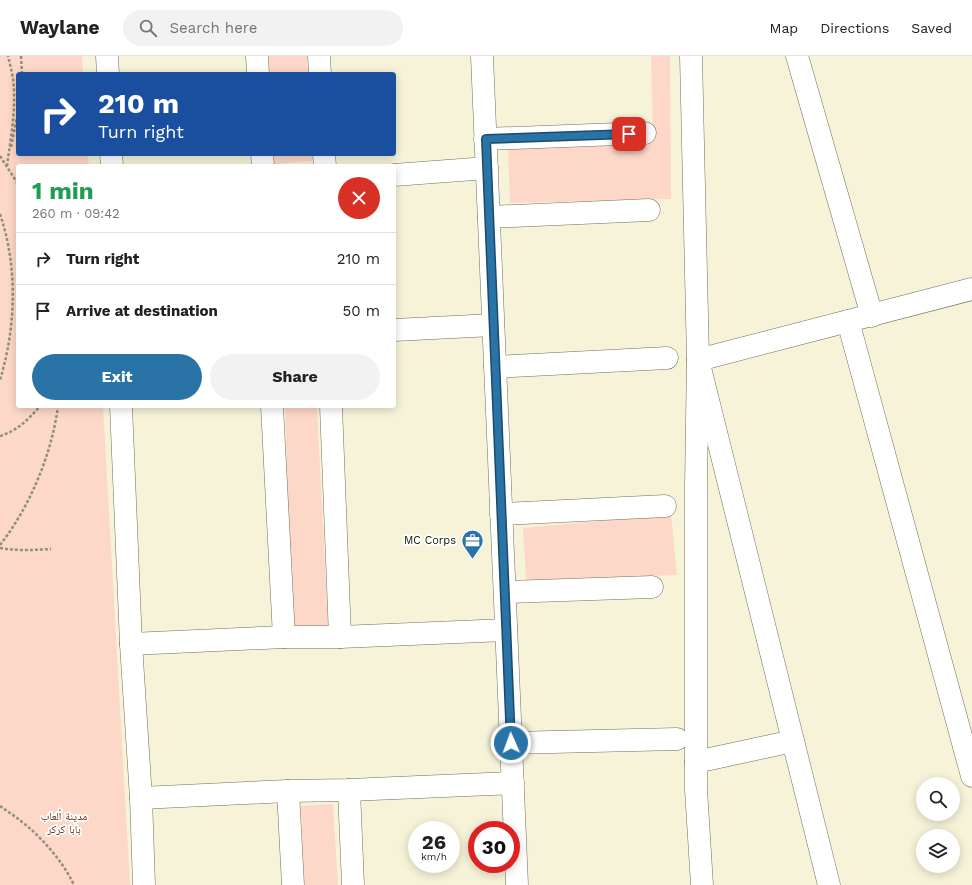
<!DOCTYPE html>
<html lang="en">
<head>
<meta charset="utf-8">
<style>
  body { margin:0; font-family:"Work Sans","Noto Naskh Arabic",sans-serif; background:#f2f2f2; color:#202124; height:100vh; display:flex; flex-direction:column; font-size:15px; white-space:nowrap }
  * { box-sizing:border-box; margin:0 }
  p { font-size:13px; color:#757577 }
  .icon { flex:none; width:22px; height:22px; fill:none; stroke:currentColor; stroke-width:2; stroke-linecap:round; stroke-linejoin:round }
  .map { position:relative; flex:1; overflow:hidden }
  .details { position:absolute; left:16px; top:108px; width:380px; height:244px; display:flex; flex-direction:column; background:#fff; border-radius:4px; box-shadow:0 2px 10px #0003 }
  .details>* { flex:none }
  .banner { position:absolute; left:16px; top:16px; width:380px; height:84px; border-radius:4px; box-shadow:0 2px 10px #0003; background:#1a4fa0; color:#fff; overflow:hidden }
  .buttons { position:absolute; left:916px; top:721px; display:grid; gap:8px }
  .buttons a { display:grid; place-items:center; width:44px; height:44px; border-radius:50%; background:#fff; box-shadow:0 2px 10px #0003; font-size:20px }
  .speed { position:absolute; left:408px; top:765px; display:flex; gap:8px; font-size:20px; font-weight:700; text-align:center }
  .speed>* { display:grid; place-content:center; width:52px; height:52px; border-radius:50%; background:#fff; box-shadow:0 2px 10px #0003; line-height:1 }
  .speed small { font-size:10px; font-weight:400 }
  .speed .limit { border:6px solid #d22; background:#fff; color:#111 }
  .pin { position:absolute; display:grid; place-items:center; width:34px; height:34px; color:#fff; margin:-17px; border-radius:8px; box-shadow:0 2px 6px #0006 }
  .me { position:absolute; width:44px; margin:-22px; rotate:358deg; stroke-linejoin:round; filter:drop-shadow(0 0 3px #0008) }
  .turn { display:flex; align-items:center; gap:14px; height:84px; padding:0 16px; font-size:18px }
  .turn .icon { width:52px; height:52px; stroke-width:2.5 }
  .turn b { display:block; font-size:28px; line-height:34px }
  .round { display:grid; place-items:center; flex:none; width:42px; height:42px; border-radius:21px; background:#f2f2f2 }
  .headline { display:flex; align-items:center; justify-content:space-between; height:68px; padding:0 16px }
  h1 { font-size:24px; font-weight:700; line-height:30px; color:#1e9e55 }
  .cta { display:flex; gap:8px; margin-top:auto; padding:8px 16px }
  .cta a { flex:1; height:46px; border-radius:24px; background:#2973a6; color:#fff; font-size:16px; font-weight:700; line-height:46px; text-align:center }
  .cta a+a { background:#f2f2f2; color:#202124 }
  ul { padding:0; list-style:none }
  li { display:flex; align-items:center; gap:12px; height:52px; padding:0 16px; border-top:1px solid #e0e0e0 }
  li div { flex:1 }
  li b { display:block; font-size:15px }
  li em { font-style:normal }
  header { display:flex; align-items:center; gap:24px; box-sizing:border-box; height:56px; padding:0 20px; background:#fff; border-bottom:1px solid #e0e0e0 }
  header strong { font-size:19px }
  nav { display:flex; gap:22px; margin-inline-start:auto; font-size:14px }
  .search { width:280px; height:36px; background:#f2f2f2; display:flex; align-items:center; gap:10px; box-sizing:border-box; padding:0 14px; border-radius:22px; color:#757577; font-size:15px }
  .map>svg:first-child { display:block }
  .green { fill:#fdd8c8 }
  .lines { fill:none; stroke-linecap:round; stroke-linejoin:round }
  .minor-casing { stroke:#716e57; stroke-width:23 }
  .path { stroke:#918f7d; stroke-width:2.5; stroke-dasharray:3 2; stroke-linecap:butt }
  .minor { stroke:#fff; stroke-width:22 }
  .route-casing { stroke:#1b4b6c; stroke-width:10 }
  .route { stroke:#2973a6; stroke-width:7 }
  .labels { text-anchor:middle; stroke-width:3.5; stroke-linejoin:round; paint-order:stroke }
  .poi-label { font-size:11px; fill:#121108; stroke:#fff; text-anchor:end }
  .park-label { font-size:11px; fill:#662c10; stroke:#fff }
</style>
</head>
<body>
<header>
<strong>Waylane</strong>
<div class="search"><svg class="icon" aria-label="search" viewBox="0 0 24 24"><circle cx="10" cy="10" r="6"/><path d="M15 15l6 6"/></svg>Search here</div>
<nav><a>Map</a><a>Directions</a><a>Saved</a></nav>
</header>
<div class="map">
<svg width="972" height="829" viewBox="0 0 972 829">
  <rect width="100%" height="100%" fill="#f6f3d9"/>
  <!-- green -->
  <g class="green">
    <polygon points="0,0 82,0 83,18 18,18 18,98 88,98 89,110 18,110 18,350 103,350 130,829 0,829"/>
    <polygon points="269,0 307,0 308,18 269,18"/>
    <polygon points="651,0 670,0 671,143 510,147 508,93 653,86"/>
    <polygon points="273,98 313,98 313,105 274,108"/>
    <polygon points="285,350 317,350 328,570 292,571"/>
    <polygon points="671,458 677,519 526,524 523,472"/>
    <polygon points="333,748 338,829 304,829 301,750"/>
  </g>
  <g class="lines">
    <defs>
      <g id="minor">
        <polyline points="107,0 108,18"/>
        <polyline points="257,0 258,18"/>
        <polyline points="319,0 320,18"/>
        <polyline points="482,0 517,829"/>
        <polyline points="691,0 698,304 829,829"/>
        <polyline points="797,0 872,260"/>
        <polyline points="485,83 645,77"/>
        <polyline points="111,98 112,110"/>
        <polyline points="262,98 263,110"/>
        <polyline points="324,98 325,110"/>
        <polyline points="394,119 487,112"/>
        <polyline points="489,161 649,154"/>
        <polyline points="848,265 972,720"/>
        <polyline points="394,274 493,269"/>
        <polyline points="495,311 667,302"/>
        <polyline points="121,350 131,588 141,742 144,829"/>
        <polyline points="272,350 284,581"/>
        <polyline points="331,350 340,581"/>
        <polyline points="501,458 665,450"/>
        <polyline points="505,536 652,531"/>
        <polyline points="131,588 284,581 340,581 506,574"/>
        <polyline points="511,687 677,683"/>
        <polyline points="696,706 793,685"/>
        <polyline points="349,734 353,829"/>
        <polyline points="288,735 293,829"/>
        <polyline points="141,742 288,735 349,734 513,727"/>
        <polyline points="702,829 696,733 696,429 698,304 972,233"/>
      </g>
    </defs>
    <!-- minor casing -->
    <use href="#minor" class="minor-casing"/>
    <!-- path -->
    <g class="path">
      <polyline points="21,0 22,18"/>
      <polyline points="11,91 18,56"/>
      <polyline points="0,100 18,128"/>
      <path d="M 7,110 C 10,86 15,61 14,36 C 14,24 11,12 8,0"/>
      <path d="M 0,158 C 18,211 16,271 0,324"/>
      <path d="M 0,380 C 17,375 29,363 40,350"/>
      <path d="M 0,489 C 5,482 10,476 14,469 C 36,435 53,390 58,350"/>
      <path d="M 0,492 C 17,495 34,494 51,493"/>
      <path d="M 0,750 C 13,759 26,768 37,779 C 52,794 65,810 74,829"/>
    </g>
    <!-- minor -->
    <use href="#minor" class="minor"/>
  </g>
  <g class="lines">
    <defs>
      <polyline id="route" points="511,687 486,83 629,78"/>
    </defs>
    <!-- route casing -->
    <use href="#route" class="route-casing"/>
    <!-- route -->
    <use href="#route" class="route"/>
  </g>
  <!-- icons -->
  <defs>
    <symbol id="office-pin" viewBox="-11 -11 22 30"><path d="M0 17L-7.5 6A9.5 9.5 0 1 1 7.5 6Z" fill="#2973a6" stroke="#fff"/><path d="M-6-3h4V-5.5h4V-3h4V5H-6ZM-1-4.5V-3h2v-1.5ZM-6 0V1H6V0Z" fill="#fff"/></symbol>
  </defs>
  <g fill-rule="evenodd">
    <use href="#office-pin" x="460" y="472" width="25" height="34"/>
  </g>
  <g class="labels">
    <!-- poi labels -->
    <g class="poi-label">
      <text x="456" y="488">MC Corps</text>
    </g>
    <!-- park labels -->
    <g class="park-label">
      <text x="64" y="764">مدينة ألعاب<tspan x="64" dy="13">بابا كركر</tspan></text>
    </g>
  </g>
</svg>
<div class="buttons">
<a><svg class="icon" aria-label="search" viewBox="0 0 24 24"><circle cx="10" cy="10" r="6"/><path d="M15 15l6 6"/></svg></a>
<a><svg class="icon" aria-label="layers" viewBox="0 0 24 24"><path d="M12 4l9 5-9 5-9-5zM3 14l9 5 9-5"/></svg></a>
</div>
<div class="speed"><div>26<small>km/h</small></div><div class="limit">30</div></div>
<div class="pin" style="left:629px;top:78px;background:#d93025"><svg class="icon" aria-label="arrive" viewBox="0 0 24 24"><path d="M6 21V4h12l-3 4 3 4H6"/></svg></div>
<svg class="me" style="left:511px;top:687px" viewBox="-20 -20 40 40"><circle r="17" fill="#2973a6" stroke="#fff" stroke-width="3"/><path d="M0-11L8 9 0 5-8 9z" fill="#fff"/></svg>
<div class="banner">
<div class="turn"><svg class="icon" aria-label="right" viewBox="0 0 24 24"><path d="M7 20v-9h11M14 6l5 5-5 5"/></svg><div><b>210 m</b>Turn right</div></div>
</div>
<section class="details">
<div class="headline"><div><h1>1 min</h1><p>260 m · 09:42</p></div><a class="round" style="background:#d93025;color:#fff"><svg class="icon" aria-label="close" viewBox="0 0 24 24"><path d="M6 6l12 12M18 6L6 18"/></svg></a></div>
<ul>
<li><svg class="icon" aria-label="right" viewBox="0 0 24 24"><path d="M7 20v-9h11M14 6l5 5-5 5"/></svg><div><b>Turn right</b></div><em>210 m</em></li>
<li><svg class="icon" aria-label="arrive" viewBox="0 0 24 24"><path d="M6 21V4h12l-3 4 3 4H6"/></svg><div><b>Arrive at destination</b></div><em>50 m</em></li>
</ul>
<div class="cta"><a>Exit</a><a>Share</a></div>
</section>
</div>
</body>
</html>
